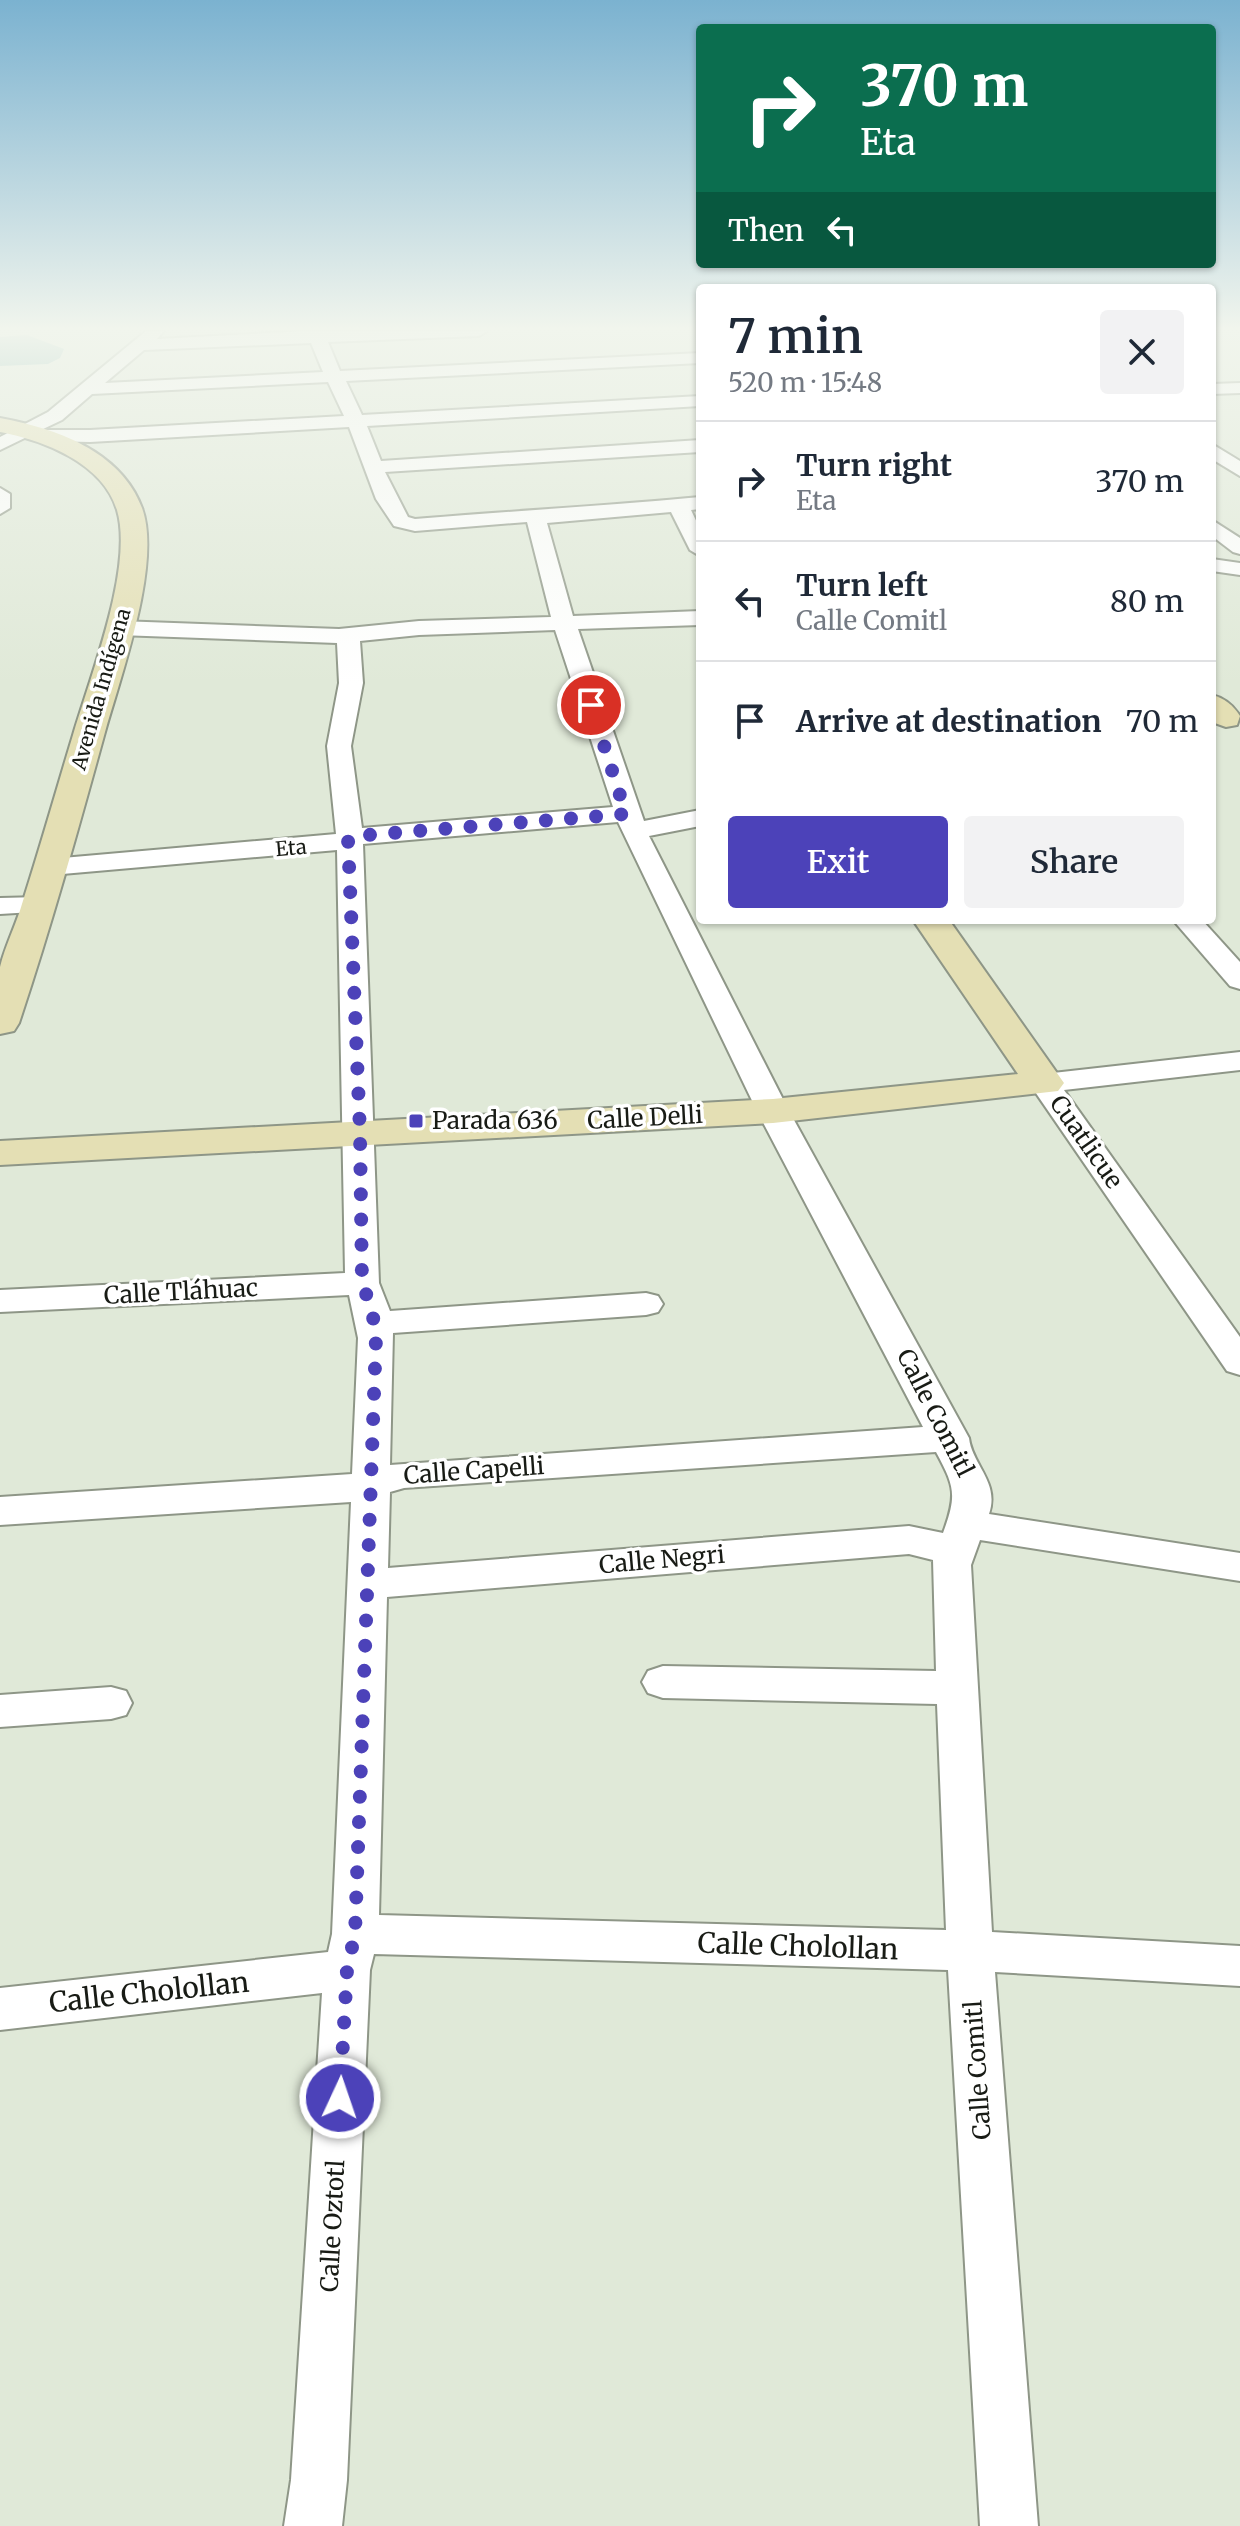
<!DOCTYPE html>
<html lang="en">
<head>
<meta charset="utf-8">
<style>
  body { margin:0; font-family:Merriweather,serif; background:#f2f2f3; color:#1f2937; height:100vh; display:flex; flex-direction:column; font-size:30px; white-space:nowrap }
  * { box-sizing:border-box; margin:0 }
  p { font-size:26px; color:#747a83 }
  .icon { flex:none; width:44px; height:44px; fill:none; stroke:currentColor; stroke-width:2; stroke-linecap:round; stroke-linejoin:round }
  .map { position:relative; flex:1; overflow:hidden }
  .side { position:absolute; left:696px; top:284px; width:520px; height:640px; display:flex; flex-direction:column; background:#fff; border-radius:8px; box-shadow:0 2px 6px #0004 }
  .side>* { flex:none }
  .hud { position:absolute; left:696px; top:24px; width:520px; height:244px; border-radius:8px; box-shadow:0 2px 6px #0004; background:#0b6e4f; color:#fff; overflow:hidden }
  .pin { position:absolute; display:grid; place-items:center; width:68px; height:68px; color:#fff; margin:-34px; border:4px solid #fff; border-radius:50%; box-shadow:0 2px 8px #0007 }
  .me { position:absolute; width:88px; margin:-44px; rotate:3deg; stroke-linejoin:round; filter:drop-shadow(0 0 6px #0008) }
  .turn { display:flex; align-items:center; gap:28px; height:168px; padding:0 32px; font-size:36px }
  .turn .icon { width:104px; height:104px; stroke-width:2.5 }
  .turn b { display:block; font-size:56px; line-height:68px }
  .then { display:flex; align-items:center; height:76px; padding:0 32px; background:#0003; gap:16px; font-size:30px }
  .round { display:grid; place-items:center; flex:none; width:84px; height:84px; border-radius:8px; background:#f2f2f3 }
  .summary { display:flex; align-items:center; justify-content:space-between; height:136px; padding:0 32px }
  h1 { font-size:48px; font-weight:600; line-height:60px }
  .primary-button { display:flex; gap:16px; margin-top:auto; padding:16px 32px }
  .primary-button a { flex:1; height:92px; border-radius:8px; background:#4c42b9; color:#fff; font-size:32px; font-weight:600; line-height:92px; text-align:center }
  .primary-button a+a { background:#f2f2f3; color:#1f2937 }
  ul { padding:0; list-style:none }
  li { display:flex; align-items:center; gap:24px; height:120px; padding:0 32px; border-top:2px solid #e0e1e3 }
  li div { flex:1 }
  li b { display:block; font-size:30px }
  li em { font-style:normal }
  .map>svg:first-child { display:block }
  .water { fill:#78b0ac }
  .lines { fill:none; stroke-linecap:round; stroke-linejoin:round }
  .street-casing { stroke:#8e9687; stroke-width:4 }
  .secondary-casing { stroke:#8e9687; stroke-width:4 }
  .street { fill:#fff; fill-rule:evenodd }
  .secondary { fill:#e4dfb4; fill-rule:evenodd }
  .route { stroke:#4c42b9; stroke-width:14; stroke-dasharray:0 25.2 }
  .poi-dot { fill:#4c42b9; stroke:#fff; stroke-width:3 }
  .labels { text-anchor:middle; stroke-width:7; stroke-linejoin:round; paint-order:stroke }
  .far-street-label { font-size:20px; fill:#181b15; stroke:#fff }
  .street-label { font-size:24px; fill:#181b15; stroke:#fff }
  .poi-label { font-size:24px; fill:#181b15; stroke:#fff; text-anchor:start }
  .near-street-label { font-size:28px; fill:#181b15; stroke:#fff }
</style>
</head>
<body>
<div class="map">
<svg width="1240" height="2526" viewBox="0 0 1240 2526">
  <rect width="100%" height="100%" fill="#e0e9d8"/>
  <!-- water -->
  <polygon class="water" points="27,335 64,349 60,358 48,364 0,366 0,337"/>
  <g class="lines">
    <defs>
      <g id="street">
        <path d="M 146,331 L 164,331 L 157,339 L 307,331 L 487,331 L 479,336 L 328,342 L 340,371 L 700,353 L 700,363 L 346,381 L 362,415 L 700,396 L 700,406 L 367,426 L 381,461 L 700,440 L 700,452 L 385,472 L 408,517 L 415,519 C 510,511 605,506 700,497 L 700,509 L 691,510 L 700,529 L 700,556 L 690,550 L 671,512 L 547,523 L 573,616 L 700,611 L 700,625 L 578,629 L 644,821 L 700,810 L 700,826 L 649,836 L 789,1111 L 969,1438 C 972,1465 1000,1482 989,1514 L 1240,1553 L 1240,1581 L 980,1540 L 971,1565 L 992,1932 L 1240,1946 L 1240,1986 L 995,1972 L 1038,2526 L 980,2526 L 948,1970 L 374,1954 L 370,1970 L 347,2480 L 342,2526 L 284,2526 L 291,2480 L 322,1993 L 0,2030 L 0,1988 L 328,1952 L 332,1934 L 351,1502 L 0,1525 L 0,1497 L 352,1474 L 358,1338 L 349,1295 L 0,1312 L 0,1290 L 345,1273 L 337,850 L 51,875 L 42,873 L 38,867 L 42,861 L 51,859 L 336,834 L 327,746 L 339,683 L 337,643 L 119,635 L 108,628 L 119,621 L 339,629 L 419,621 L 551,617 L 527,522 L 415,531 L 394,526 L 376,499 L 349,427 L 90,442 L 45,441 L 38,439 L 37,432 L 0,450 L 0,437 L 48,412 ZM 311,343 L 323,372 L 105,383 L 144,350 ZM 328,382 L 344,416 L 90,430 L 41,430 L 62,420 L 92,394 ZM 555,630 L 613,807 L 362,828 L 351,746 L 363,683 L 360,641 L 419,635 ZM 618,822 L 757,1111 L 923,1427 L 390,1465 L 393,1333 L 646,1315 L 658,1312 L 663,1304 L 658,1296 L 646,1293 L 390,1311 L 379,1283 L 363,844 ZM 936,1452 C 955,1487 957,1495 943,1533 L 909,1526 L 388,1568 L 390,1492 L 404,1488 ZM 909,1554 L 933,1560 L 936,1671 L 663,1666 L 648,1671 L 642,1682 L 648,1693 L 663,1698 L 937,1704 L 946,1930 L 379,1915 L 387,1597 Z"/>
        <polygon points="1240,383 1240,393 1212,394 1212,384"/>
        <polygon points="1212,444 1240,461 1240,476 1212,459"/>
        <polygon points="0,488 10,494 10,508 0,514"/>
        <polygon points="1212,520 1240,538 1240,554 1233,552 1212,536"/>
        <polygon points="1212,559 1240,563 1240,575 1212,571"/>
        <polygon points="40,897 50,899 54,905 50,911 0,914 0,898"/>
        <polygon points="1173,920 1202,920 1240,962 1240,989 1230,986"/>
        <polygon points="1240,1052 1240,1070 1064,1090 1240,1337 1240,1375 1227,1371 1029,1083 1033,1076 1044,1074"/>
        <polygon points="111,1687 126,1691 132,1703 126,1715 111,1719 0,1727 0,1695"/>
      </g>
      <g id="secondary">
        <path d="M 0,418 C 55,428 121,451 142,508 C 162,563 121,675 105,732 C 78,830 51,927 19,1023 L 14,1031 L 0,1034 C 0,1013 0,988 0,967 C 5,946 16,925 22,904 C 40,848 56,791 73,735 C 90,677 134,567 117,510 C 103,463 43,440 0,432 Z"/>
        <path d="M 1212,695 C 1224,698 1233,705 1240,716 L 1237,725 L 1226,727 L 1212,722 Z"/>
        <polygon points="913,920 949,920 1064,1083 1058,1091 773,1123 0,1165 0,1141 773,1099 1018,1074"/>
      </g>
    </defs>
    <!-- street casing -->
    <use href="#street" class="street-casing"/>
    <!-- secondary casing -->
    <use href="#secondary" class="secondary-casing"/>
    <!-- street -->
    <use href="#street" class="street"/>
    <!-- secondary -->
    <use href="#secondary" class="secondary"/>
  </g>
  <!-- sky -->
  <linearGradient id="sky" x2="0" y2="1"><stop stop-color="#7bb2d0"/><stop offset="0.48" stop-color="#f1f5ed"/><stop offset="1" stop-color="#f1f5ed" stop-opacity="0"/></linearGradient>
  <rect width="1240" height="685" fill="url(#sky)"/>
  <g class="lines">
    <!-- route -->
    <polyline class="route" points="340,2098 347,1970 355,1934 376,1338 372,1310 362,1283 360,1132 348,839 368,835 626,814 591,705"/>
  </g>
  <!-- markers -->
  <rect class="poi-dot" x="408" y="1113" width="16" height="16" rx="4"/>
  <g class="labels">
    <!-- far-street labels -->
    <g class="far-street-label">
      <text transform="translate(101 689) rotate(-74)" y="7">Avenida Indígena</text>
      <text transform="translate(291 848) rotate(-5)" y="7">Eta</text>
    </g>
    <!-- street labels -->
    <g class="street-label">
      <text transform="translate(645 1118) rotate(-3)" y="8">Calle Delli</text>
      <text transform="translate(1086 1142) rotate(55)" y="8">Cuatlicue</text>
      <text transform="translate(181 1292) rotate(-3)" y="8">Calle Tláhuac</text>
      <text transform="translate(935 1413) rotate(63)" y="8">Calle Comitl</text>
      <text transform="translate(474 1471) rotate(-4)" y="8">Calle Capelli</text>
      <text transform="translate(662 1560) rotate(-5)" y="8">Calle Negri</text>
      <text transform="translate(978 2070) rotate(-94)" y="8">Calle Comitl</text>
      <text transform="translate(333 2226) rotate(-87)" y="8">Calle Oztotl</text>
    </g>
    <!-- poi labels -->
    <g class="poi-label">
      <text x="432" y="1129">Parada 636</text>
    </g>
    <!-- near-street labels -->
    <g class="near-street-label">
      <text transform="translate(798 1946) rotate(2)" y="10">Calle Cholollan</text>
      <text transform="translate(149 1992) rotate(-6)" y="10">Calle Cholollan</text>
    </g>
  </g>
</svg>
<div class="pin" style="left:591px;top:705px;background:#d93025"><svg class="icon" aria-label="arrive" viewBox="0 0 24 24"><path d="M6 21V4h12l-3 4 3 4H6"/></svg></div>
<svg class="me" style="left:340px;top:2098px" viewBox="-20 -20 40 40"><circle r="17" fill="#4c42b9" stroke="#fff" stroke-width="3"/><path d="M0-11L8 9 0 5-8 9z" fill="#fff"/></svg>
<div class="hud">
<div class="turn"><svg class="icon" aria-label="right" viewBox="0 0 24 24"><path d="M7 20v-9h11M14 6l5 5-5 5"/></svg><div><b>370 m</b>Eta</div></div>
<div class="then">Then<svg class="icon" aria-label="left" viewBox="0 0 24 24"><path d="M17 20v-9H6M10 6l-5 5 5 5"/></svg></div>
</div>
<section class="side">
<div class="summary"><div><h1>7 min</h1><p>520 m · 15:48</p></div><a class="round"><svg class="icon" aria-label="close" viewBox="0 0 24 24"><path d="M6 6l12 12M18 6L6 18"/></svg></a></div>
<ul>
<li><svg class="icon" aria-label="right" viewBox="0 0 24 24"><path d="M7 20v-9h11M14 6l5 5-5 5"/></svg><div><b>Turn right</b><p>Eta</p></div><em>370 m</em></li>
<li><svg class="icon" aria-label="left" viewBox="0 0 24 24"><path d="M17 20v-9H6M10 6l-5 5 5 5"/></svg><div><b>Turn left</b><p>Calle Comitl</p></div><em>80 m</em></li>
<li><svg class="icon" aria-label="arrive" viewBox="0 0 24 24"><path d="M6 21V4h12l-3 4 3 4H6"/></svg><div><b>Arrive at destination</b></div><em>70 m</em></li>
</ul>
<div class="primary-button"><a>Exit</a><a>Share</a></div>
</section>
</div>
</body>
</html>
